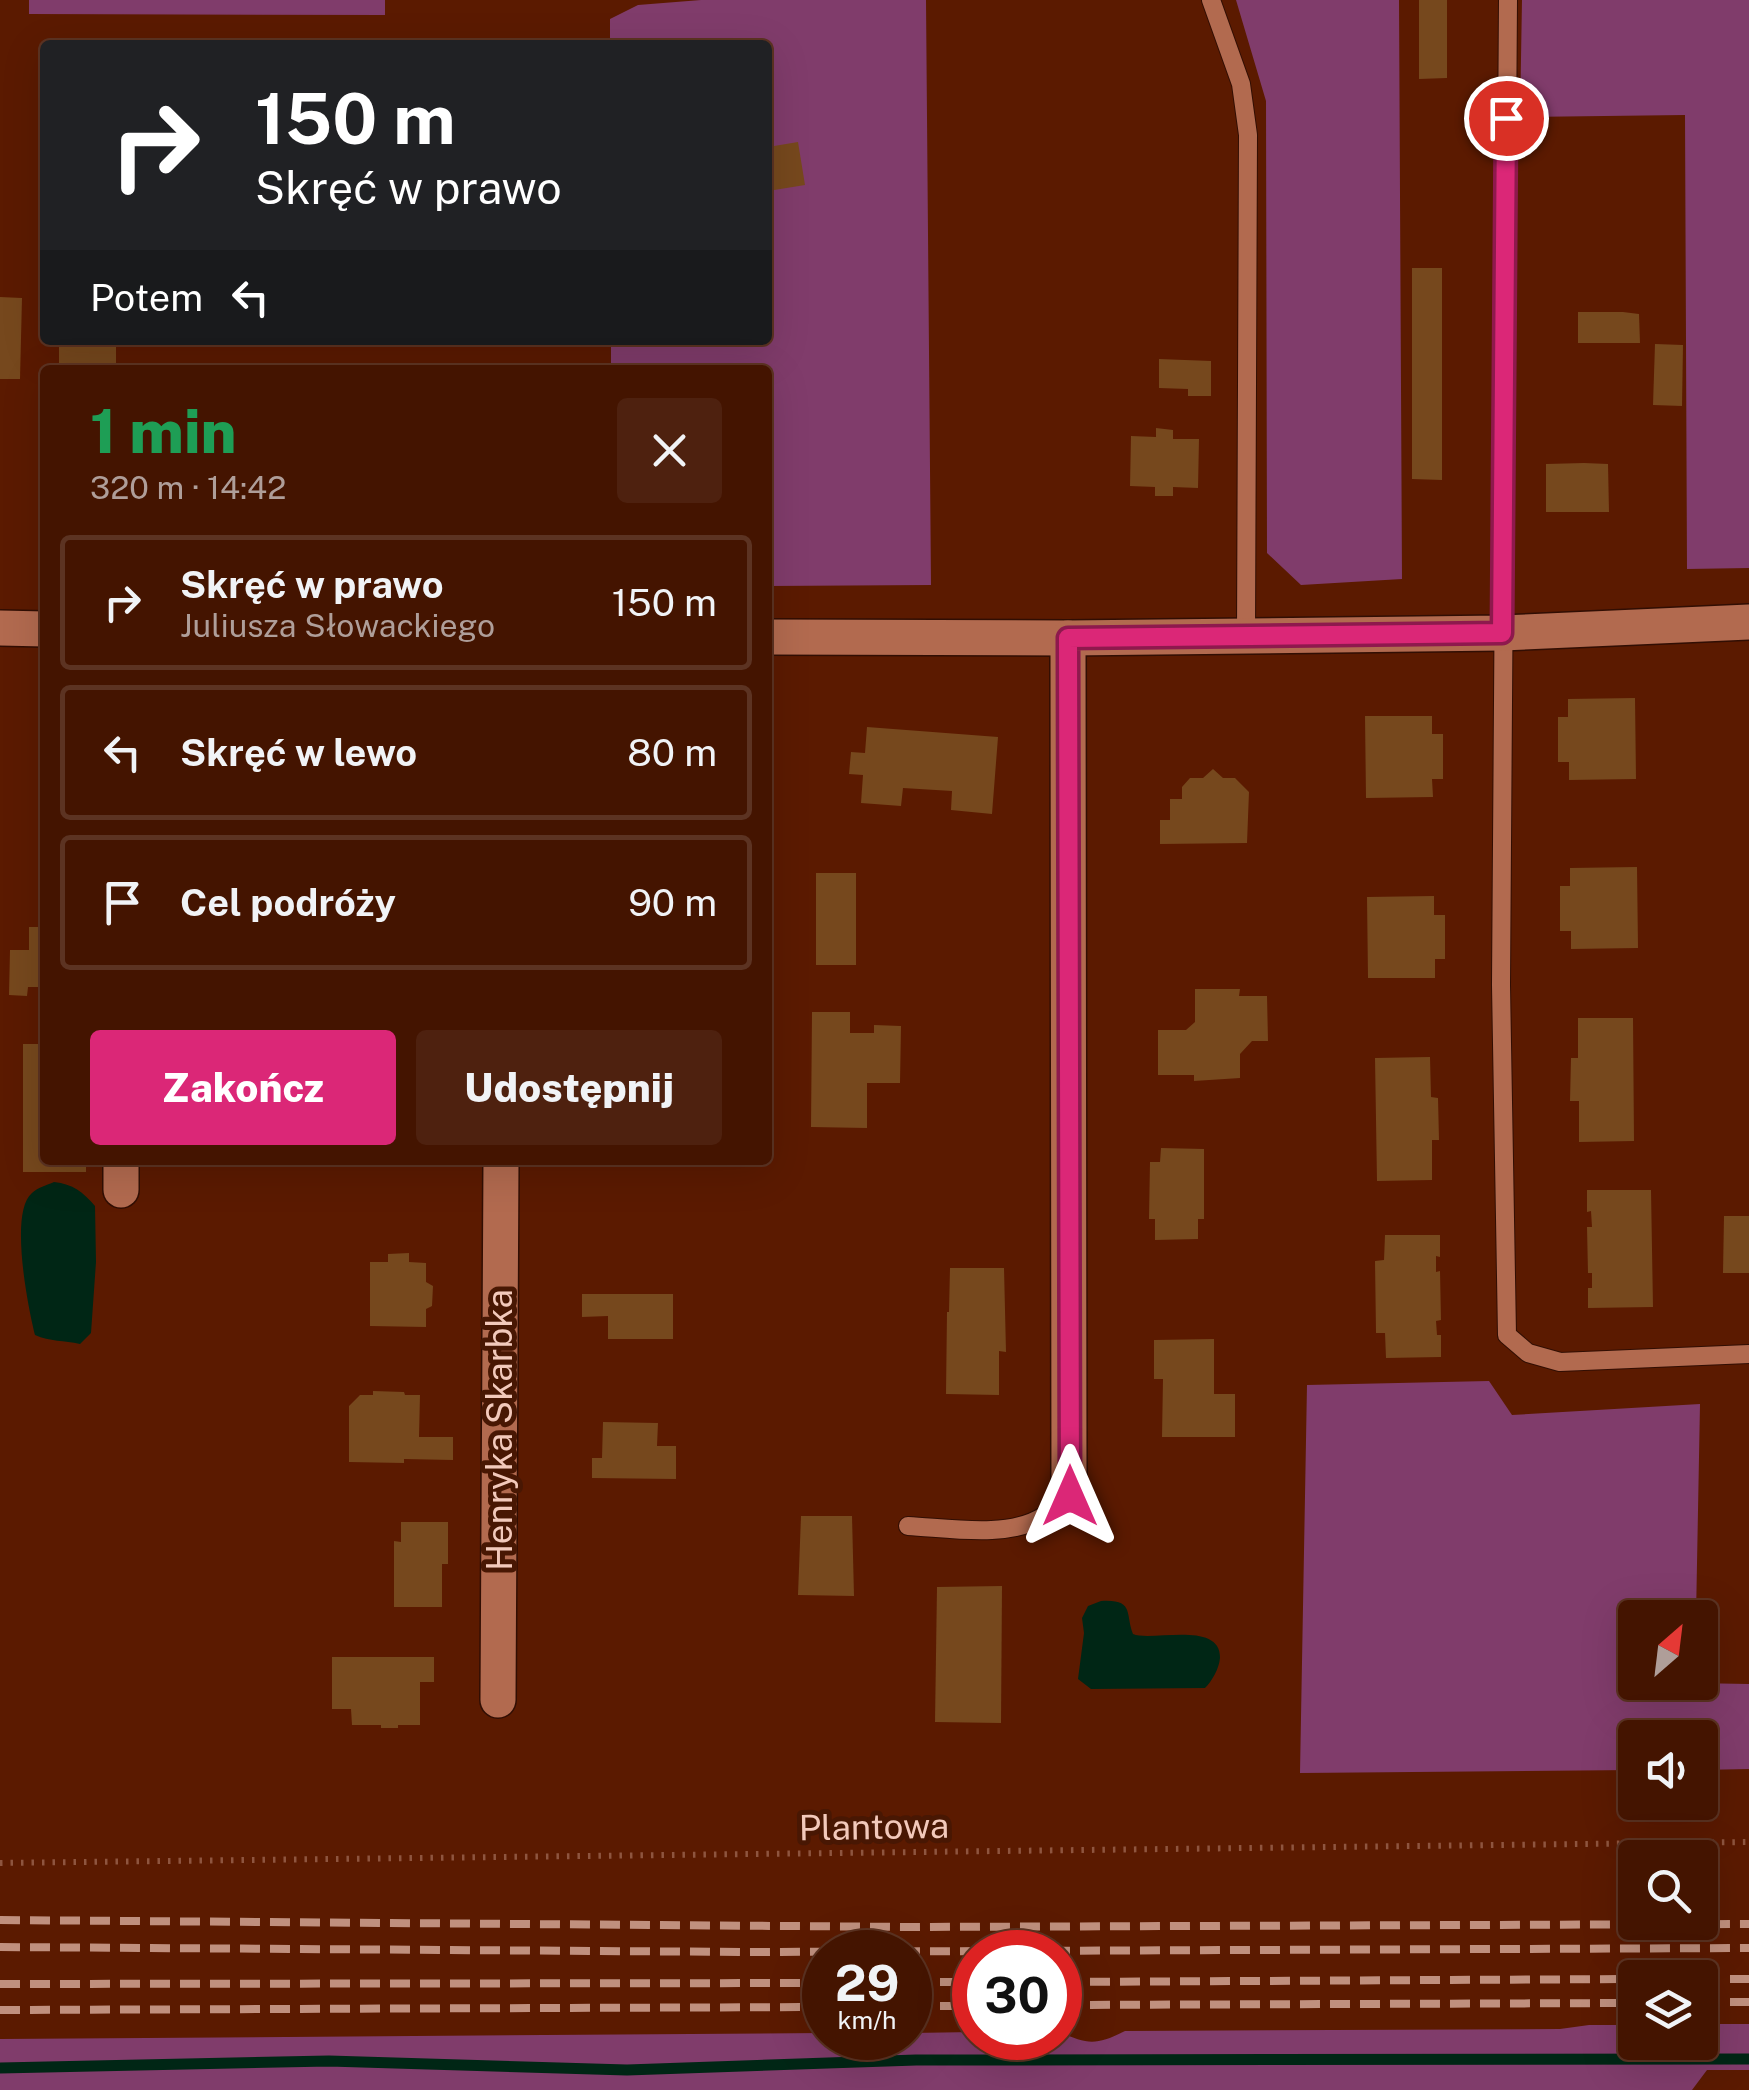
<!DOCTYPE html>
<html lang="pl">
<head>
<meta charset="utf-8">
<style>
  body { margin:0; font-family:"Public Sans",sans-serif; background:#4e210f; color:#f1f3f6; height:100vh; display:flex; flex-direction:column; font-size:38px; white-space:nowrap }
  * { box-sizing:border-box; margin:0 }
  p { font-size:32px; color:#af9e99 }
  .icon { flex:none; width:55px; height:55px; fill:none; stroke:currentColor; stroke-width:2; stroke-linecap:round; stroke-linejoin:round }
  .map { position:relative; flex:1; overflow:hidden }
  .details { position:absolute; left:40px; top:365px; width:732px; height:800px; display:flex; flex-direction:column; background:#441400; border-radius:10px; box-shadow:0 10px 40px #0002,0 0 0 2px #5c3322 }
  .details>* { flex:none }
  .hud { position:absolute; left:40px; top:40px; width:732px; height:305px; border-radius:10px; box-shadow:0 10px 40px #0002,0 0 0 2px #5c3322; background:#202124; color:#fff; overflow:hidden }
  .needle { width:65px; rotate:28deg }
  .buttons { position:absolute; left:1618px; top:1600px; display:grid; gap:20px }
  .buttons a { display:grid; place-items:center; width:100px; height:100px; border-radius:10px; background:#441400; box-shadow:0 10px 40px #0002,0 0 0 2px #5c3322; font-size:50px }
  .speed { position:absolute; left:802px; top:1930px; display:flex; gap:20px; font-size:50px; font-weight:700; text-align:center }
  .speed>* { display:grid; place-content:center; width:130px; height:130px; border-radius:50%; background:#441400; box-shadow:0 10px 40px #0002,0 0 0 2px #5c3322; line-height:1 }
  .speed small { font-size:25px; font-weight:400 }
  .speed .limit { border:15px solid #d22; background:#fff; color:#111 }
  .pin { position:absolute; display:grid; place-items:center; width:85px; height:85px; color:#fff; margin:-42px; border:5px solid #fff; border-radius:50%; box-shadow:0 2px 10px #0007 }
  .me { position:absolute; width:110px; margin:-55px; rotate:0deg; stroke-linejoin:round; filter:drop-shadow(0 0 8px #0008) }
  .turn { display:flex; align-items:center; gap:35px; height:210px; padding:0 50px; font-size:45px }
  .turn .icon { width:130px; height:130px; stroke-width:2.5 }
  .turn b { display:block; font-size:70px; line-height:85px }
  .then { display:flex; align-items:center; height:95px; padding:0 50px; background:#0003; gap:20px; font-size:38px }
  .round { display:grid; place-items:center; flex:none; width:105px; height:105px; border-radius:10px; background:#4e210f }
  .headline { display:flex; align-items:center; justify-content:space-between; height:170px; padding:0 50px }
  h1 { font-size:60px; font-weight:800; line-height:75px; color:#1e9e55 }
  .button { display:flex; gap:20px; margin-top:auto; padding:20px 50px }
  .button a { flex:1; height:115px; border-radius:10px; background:#db2777; color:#fff; font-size:40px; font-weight:800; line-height:115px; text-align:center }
  .button a+a { background:#4e210f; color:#f1f3f6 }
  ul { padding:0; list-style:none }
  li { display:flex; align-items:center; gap:30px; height:135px; margin:0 20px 15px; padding:0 30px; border:5px solid #5c3322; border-radius:10px }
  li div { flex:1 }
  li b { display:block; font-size:38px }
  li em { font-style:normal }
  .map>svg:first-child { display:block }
  .green { fill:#803c6b }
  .water { fill:#002615 }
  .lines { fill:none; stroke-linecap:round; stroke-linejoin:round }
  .stream { stroke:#002615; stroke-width:11 }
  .building { fill:#76481d }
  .service-casing { stroke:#310e03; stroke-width:20 }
  .minor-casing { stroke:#310e03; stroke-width:38 }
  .path { stroke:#8e553f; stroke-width:6; stroke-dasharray:2.5 8; stroke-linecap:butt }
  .service { stroke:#b26a4f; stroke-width:18 }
  .minor { stroke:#b26a4f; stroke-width:35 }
  .rail { stroke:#c0907e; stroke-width:8; stroke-dasharray:20 10; stroke-linecap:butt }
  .route-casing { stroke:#8e194d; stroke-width:25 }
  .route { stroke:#db2777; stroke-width:18 }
  .labels { text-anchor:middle; stroke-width:10; stroke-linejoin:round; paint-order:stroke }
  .street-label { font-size:35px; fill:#f2c9bb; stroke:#481703 }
</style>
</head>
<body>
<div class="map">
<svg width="1749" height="2090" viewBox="0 0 1749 2090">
  <rect width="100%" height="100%" fill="#5b1a00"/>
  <!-- green -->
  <g class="green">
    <polygon points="29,0 385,0 385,15 29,14"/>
    <polygon points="701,0 926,0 931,585 768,586 768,370 611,370 611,340 768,340 768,45 610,45 610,19 638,5"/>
    <polygon points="1236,0 1399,0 1402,579 1301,585 1267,553 1266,101"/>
    <polygon points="1522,0 1749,0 1749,568 1687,569 1685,115 1520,117"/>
    <polygon points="1489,1381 1512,1415 1700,1404 1696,1617 1635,1618 1635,1682 1749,1684 1749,1769 1700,1770 1700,1738 1635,1738 1635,1770 1300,1773 1307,1385"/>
    <path d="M 1700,2024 L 1749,2024 L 1749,2070 L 1707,2070 L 1692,2090 L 0,2090 L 0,2039 L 825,2033 L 825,2038 L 910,2038 L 910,2033 L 975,2032 L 975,2038 L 1060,2038 L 1060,2032 C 1088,2045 1097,2045 1125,2031 L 1560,2029 L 1589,2025 L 1635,2025 L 1635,2042 L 1700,2042 Z"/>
  </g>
  <!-- water -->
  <g class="water">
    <path d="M 54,1182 C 73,1184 83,1192 95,1206 L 96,1262 L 91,1333 L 80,1344 C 64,1340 50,1342 35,1335 C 28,1307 9,1212 32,1193 C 37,1188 47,1185 54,1182 Z"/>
    <path d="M 1101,1601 C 1135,1599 1125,1614 1133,1634 C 1151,1642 1221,1620 1220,1658 C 1219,1669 1212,1681 1205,1688 L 1091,1689 L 1078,1679 L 1084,1633 L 1082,1618 L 1088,1606 Z"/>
  </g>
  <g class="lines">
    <!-- stream -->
    <polyline class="stream" points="0,2068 329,2061 627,2070 916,2060 1749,2059"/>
  </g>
  <!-- building -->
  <g class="building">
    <polygon points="1419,0 1447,0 1447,78 1419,79"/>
    <polygon points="798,142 805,185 768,191 768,147"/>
    <polygon points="1412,268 1442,268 1442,480 1412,479"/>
    <polygon points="0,297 22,298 20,379 0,379"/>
    <polygon points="1578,312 1623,312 1639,314 1640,343 1578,343"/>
    <rect x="59" y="340" width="57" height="30"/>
    <polygon points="1655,344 1683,345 1682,406 1653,405"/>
    <polygon points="1159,359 1211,361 1211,396 1188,396 1188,389 1159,388"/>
    <polygon points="1156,428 1173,430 1173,439 1199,439 1198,488 1173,487 1173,496 1155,496 1155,487 1130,486 1131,436 1156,437"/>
    <polygon points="1584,463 1608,464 1609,512 1546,512 1546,464"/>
    <polygon points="1635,698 1636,779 1569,780 1569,762 1558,762 1558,717 1568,717 1568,699"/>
    <polygon points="1365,716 1432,716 1432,734 1443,734 1443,779 1432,779 1433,797 1366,798"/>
    <polygon points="867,727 998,737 992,814 951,810 952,791 903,788 901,806 861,803 863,775 849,774 851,752 865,753"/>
    <polygon points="1213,769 1223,778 1235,778 1249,792 1247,843 1160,844 1160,820 1170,820 1170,799 1182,799 1182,787 1190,778 1203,778"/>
    <polygon points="1637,867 1638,948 1571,949 1571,931 1560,931 1560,886 1570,886 1570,868"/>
    <rect x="816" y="873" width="40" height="92"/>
    <polygon points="1434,896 1434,915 1445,915 1445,959 1435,959 1435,978 1368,978 1367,897"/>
    <polygon points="29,927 45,927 45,987 28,987 27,996 9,995 10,950 29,950"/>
    <polygon points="1195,989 1240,989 1239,996 1267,996 1268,1041 1252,1041 1240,1054 1240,1078 1194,1081 1194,1075 1158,1075 1158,1030 1186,1030 1195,1022"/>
    <polygon points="812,1012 850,1012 850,1033 874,1033 874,1025 901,1026 900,1083 867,1083 867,1128 811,1127"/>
    <polygon points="1578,1018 1633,1018 1634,1141 1579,1142 1579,1101 1570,1101 1571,1058 1578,1058"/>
    <polygon points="23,1044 45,1044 45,1160 86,1160 86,1172 23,1172"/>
    <polygon points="1430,1057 1431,1097 1438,1098 1439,1140 1432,1140 1432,1180 1377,1181 1375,1058"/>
    <polygon points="1161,1148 1204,1149 1204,1219 1198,1219 1198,1239 1155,1240 1155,1219 1149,1219 1150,1162 1160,1162"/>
    <polygon points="1587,1190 1651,1190 1653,1307 1588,1308 1588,1288 1592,1288 1592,1273 1588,1273 1587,1227 1592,1227 1591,1211 1587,1212"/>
    <polygon points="1724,1216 1749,1216 1749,1273 1723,1273"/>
    <polygon points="1385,1235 1440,1235 1440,1257 1436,1256 1436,1272 1440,1271 1441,1320 1436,1321 1437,1335 1441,1335 1441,1357 1386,1358 1385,1333 1376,1333 1375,1261 1384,1260"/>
    <polygon points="409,1253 409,1262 426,1263 426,1282 433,1286 432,1306 426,1309 426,1327 370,1326 370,1262 388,1262 388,1254"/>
    <polygon points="950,1268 1004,1268 1006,1352 999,1351 999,1395 946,1394 947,1312 949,1312"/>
    <polygon points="582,1294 673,1294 673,1339 608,1339 608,1316 582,1317"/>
    <polygon points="1214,1339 1214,1394 1235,1394 1235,1437 1162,1437 1163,1379 1154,1379 1154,1340"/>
    <polygon points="373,1391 404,1392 405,1395 420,1395 419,1437 453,1437 453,1460 404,1459 404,1463 349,1462 349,1406 360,1395 373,1395"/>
    <polygon points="603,1422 658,1423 657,1446 676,1446 676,1479 592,1478 592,1458 602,1458"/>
    <polygon points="801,1516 852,1516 854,1596 798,1595"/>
    <polygon points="401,1522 448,1522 448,1564 442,1564 442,1607 394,1607 394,1541 401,1542"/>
    <polygon points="1002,1586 1001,1723 935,1722 937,1587"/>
    <polygon points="332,1657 434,1657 434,1682 420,1682 420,1725 398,1725 398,1728 381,1728 381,1725 352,1725 351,1709 332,1709"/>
  </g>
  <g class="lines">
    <defs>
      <g id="service">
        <polyline points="1211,0 1241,84 1248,135 1246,636"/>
        <polyline points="1508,0 1501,985 1507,1335 1528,1353 1560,1362 1749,1354"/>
        <path d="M 908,1526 C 949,1528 1008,1539 1044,1516 C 1053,1511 1061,1503 1069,1496"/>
      </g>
      <g id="minor">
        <polyline points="0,628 45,629"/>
        <polyline points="768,637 1068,638 1502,633 1749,622"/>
        <polyline points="1068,638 1069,1496"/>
        <polyline points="121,1190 121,1160"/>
        <polyline points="498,1700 501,1160"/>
      </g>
    </defs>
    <!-- service casing -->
    <use href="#service" class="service-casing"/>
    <!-- minor casing -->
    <use href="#minor" class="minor-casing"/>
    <!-- path -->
    <polyline class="path" points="0,1863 1749,1842"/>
    <!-- service -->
    <use href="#service" class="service"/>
    <!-- minor -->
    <use href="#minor" class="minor"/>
    <!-- rail -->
    <g class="rail">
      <polyline points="0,1920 915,1927 1749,1924"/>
      <polyline points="0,1947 749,1952 1749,1948"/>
      <polyline points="1700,1979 1749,1979"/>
      <polyline points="910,1982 975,1982"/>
      <polyline points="1060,1982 1635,1979"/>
      <polyline points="0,1984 825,1983"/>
      <polyline points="1700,2002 1749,2002"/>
      <polyline points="1060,2005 1635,2003"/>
      <polyline points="910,2006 975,2006"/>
      <polyline points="0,2010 825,2007"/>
    </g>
  </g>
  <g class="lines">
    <defs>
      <polyline id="route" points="1070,1496 1068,638 1502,633 1506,118"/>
    </defs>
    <!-- route casing -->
    <use href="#route" class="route-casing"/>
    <!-- route -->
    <use href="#route" class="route"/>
  </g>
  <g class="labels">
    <!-- street labels -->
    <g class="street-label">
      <text transform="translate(500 1430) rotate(-90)" y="12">Henryka Skarbka</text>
      <text transform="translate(874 1827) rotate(-1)" y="12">Plantowa</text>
    </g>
  </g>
</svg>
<div class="buttons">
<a><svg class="needle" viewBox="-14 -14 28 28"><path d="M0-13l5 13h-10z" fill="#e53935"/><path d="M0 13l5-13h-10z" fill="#af9e99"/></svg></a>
<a><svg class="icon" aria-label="sound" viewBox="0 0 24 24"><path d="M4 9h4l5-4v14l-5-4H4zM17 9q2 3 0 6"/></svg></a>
<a><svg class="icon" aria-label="search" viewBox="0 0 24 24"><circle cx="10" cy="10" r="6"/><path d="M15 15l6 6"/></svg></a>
<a><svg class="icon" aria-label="layers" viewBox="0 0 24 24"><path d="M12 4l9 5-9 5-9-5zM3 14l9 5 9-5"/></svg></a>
</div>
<div class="speed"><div>29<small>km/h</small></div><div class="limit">30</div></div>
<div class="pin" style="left:1506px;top:118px;background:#d93025"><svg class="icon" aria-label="arrive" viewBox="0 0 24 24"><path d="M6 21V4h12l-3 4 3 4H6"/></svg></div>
<svg class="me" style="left:1070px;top:1496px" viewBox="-20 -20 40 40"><path d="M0-17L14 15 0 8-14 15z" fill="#db2777" stroke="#fff" stroke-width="4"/></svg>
<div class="hud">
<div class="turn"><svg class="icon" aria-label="right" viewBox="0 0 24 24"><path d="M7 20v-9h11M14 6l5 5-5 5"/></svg><div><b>150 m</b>Skręć w prawo</div></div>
<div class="then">Potem<svg class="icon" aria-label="left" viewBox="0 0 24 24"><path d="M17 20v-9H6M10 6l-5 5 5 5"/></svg></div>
</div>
<section class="details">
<div class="headline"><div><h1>1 min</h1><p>320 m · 14:42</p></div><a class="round"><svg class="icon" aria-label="close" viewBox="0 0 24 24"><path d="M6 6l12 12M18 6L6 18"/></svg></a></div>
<ul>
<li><svg class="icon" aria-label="right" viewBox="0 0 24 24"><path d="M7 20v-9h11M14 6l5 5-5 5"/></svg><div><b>Skręć w prawo</b><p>Juliusza Słowackiego</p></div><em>150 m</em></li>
<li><svg class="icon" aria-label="left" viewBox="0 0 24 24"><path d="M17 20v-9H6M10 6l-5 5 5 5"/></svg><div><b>Skręć w lewo</b></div><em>80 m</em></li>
<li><svg class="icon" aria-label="arrive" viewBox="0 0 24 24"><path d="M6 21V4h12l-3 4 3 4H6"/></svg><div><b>Cel podróży</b></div><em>90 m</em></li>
</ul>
<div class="button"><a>Zakończ</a><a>Udostępnij</a></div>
</section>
</div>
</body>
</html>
